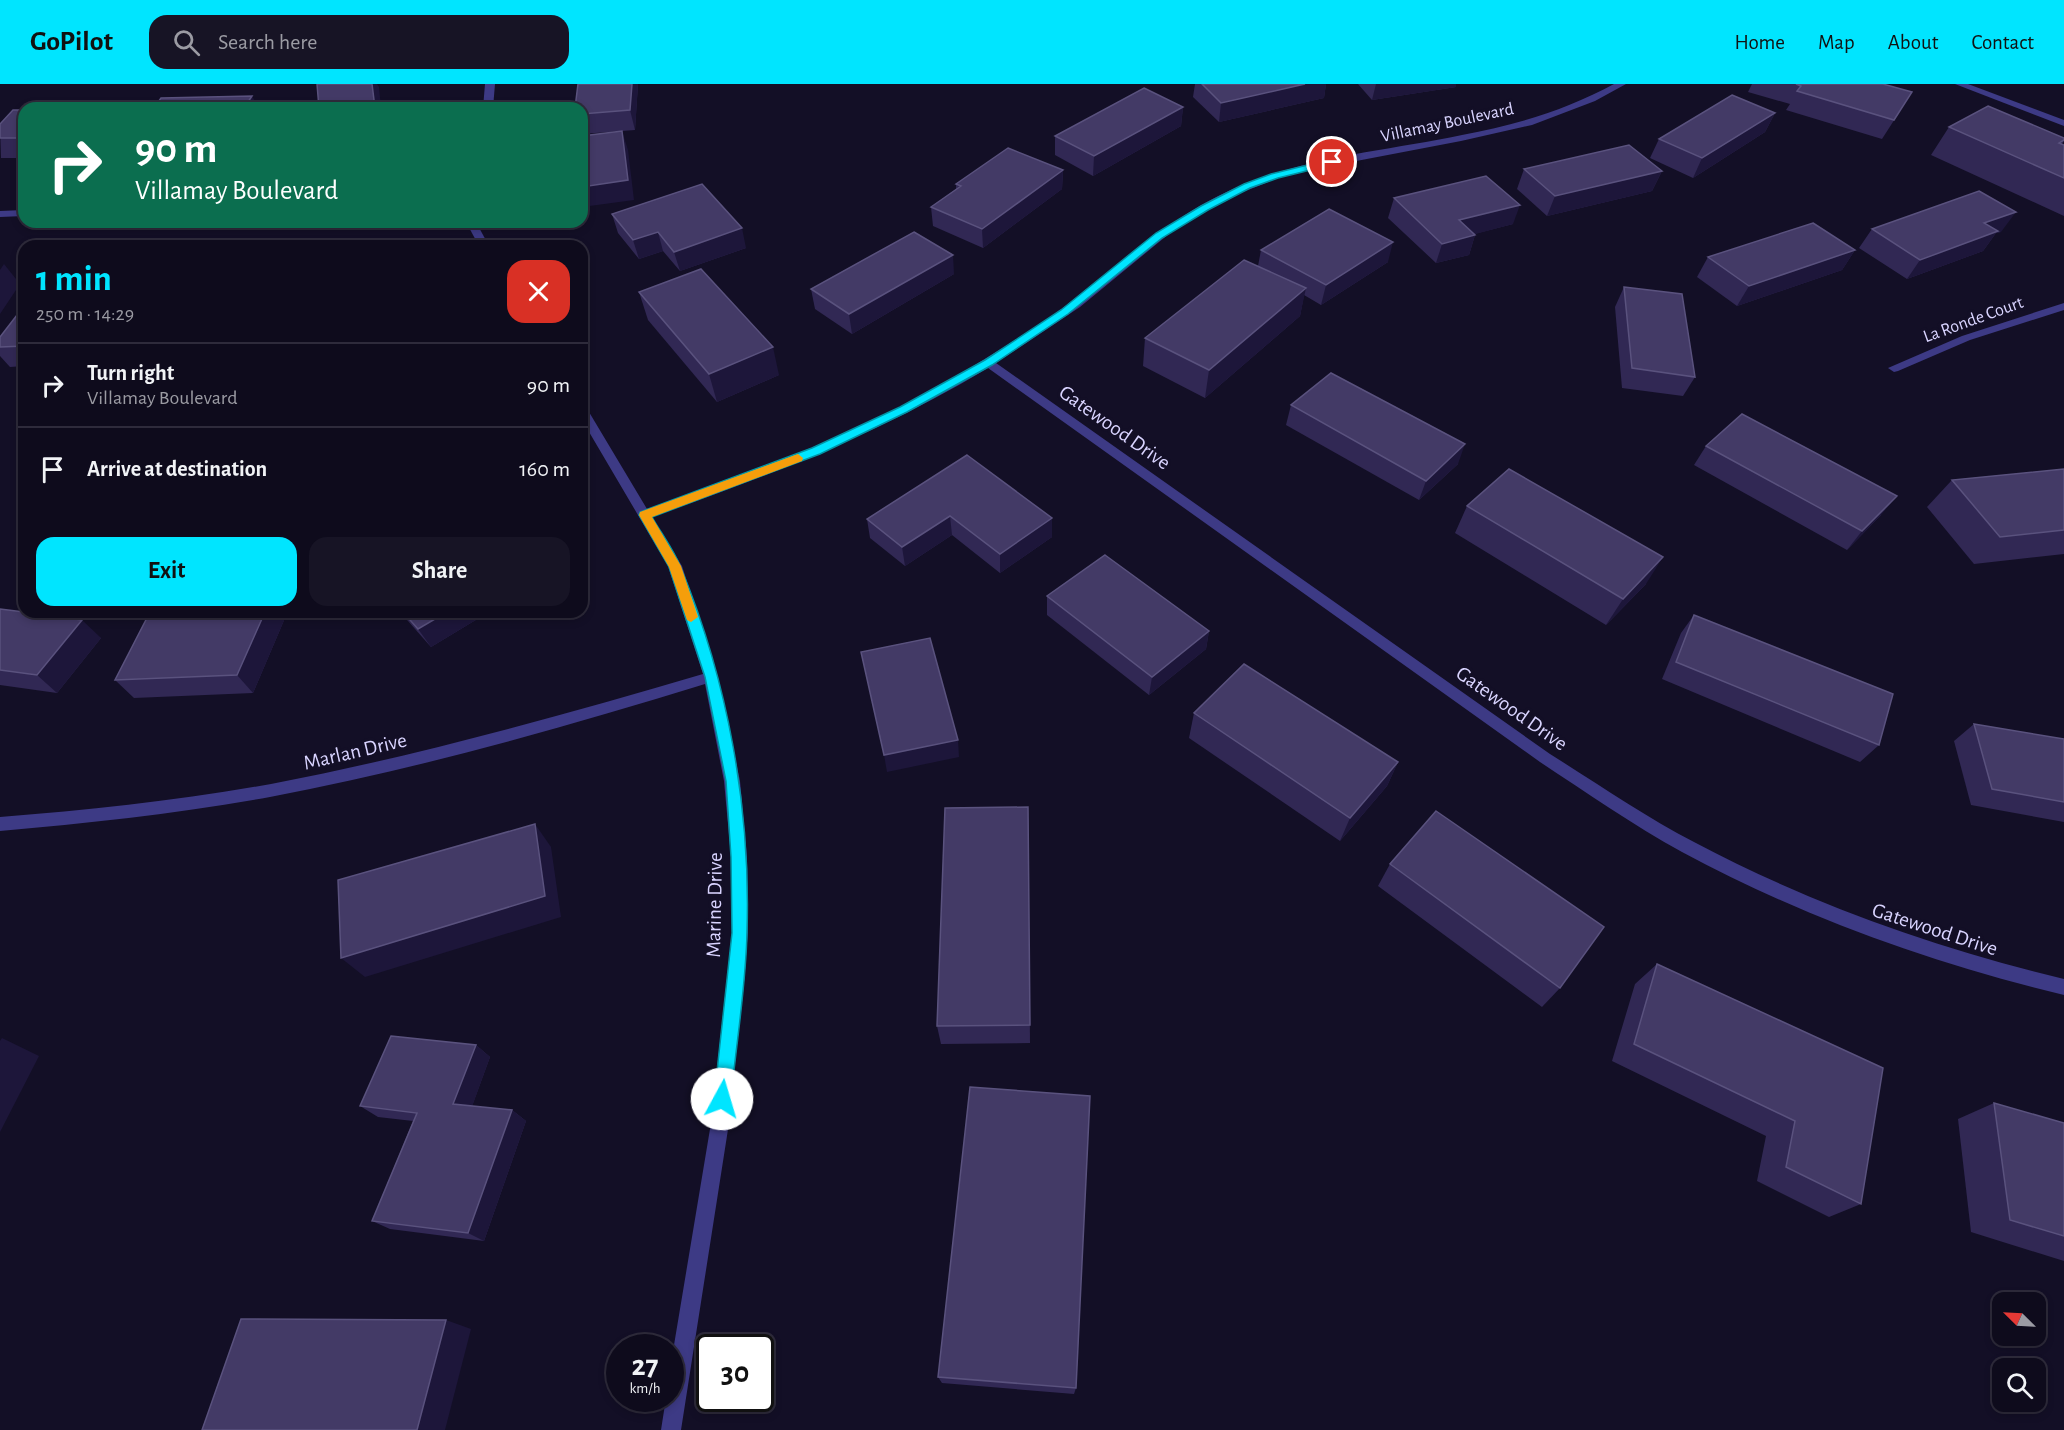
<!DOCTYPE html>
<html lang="en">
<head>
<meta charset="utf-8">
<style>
  body { margin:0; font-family:"Alegreya Sans",sans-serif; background:#171425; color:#f1f3f6; height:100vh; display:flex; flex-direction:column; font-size:22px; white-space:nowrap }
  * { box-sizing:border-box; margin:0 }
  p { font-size:20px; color:#9b9ba3 }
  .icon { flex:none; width:33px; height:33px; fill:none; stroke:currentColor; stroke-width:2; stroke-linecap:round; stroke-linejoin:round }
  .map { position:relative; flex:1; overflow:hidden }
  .side { position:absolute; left:18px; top:156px; width:570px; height:378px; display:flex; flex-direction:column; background:#0e0b1c; border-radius:18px; box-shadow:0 3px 9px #0003,0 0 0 2px #2e2b3b }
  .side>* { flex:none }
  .guide { position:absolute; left:18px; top:18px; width:570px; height:126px; border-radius:18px; box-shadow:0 3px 9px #0003,0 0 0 2px #2e2b3b; background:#0b6e4f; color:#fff; overflow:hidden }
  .needle { width:39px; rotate:294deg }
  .fabs { position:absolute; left:1992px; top:1208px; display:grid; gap:12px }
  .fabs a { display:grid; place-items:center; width:54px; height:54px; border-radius:12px; background:#0e0b1c; box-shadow:0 3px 9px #0003,0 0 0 2px #2e2b3b; font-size:30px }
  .speed { position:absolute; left:606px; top:1250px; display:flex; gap:12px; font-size:30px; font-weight:700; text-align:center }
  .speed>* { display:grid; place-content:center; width:78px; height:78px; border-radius:50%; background:#0e0b1c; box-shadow:0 3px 9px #0003,0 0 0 2px #2e2b3b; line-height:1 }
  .speed small { font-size:15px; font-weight:400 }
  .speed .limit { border:3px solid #111; border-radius:9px; background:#fff; color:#111 }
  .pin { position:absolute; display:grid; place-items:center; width:51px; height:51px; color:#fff; margin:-26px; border:3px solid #fff; border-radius:50%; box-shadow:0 2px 6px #0007 }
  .me { position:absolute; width:66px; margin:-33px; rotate:6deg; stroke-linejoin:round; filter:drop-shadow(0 0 4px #0008) }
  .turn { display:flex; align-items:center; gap:21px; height:126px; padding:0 18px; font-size:27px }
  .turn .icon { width:78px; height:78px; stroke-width:2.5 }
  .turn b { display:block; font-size:42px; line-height:51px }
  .round { display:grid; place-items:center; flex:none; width:63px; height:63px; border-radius:18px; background:#171425 }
  .head { display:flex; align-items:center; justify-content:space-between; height:102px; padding:0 18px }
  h1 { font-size:36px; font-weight:700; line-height:45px; color:#00e5ff }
  .primary-button { display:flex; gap:12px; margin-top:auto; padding:12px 18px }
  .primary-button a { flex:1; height:69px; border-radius:18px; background:#00e5ff; color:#111; font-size:24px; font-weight:700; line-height:69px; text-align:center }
  .primary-button a+a { background:#171425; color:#f1f3f6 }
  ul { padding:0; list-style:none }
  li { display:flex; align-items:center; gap:18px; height:84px; padding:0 18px; border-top:2px solid #2e2b3b }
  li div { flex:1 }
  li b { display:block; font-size:22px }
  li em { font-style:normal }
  header { display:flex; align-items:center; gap:36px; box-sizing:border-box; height:84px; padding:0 30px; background:#00e5ff; color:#111 }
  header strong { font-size:28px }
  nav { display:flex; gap:33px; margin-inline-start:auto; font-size:21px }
  .search { width:420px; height:54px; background:#171425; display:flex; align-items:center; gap:15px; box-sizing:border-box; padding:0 21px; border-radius:18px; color:#9b9ba3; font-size:22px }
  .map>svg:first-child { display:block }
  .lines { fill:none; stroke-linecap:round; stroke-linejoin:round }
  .minor { fill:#3d3a85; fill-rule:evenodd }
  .wall { fill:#312854 }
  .shaded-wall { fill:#1d163a }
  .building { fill:#433a66; stroke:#5a527e; stroke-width:1.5 }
  .route { fill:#00e5ff; stroke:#0095a6; stroke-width:1.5 }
  .slow { fill:#f59e0b }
  .labels { text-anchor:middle; stroke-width:6; stroke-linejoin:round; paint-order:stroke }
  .far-street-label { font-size:18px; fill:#d9d4ff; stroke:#130f26 }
  .street-label { font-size:21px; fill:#d9d4ff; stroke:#130f26 }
</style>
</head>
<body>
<header>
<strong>GoPilot</strong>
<div class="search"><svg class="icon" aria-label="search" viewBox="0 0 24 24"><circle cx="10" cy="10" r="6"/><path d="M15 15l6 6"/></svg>Search here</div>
<nav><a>Home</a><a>Map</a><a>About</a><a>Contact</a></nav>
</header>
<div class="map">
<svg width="2064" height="1346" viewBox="0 0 2064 1346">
  <rect width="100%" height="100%" fill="#130f26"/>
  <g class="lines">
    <!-- minor -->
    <g class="minor">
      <polygon points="485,0 495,0 493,24 483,24"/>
      <path d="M 1614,0 L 1626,0 L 1595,17 L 1532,41 L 1461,57 L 1304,87 L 1278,94 L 1238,110 L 1203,128 L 1170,149 L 1080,223 L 996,279 L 1550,670 C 1598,700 1644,732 1694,758 C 1811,820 1935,864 2064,895 L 2064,911 C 1931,879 1803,833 1682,768 C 1633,741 1587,709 1540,678 L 988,284 C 882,348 768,392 652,433 L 682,482 L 718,593 L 740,697 L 747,773 L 748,849 L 729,1039 L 681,1346 L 661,1346 L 666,1314 L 670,1314 L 670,1285 L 711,1039 L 732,849 L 731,773 L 724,697 L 705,600 C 562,644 418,685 270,713 C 181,729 91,739 0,747 L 0,733 C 91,726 181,716 271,700 C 417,672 560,632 703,590 L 668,482 L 582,336 L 582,322 L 586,323 L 647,425 C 735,394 823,363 906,320 C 949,298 990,272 1031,246 C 1101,201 1156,139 1233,105 C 1305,73 1385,67 1462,51 C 1516,41 1566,26 1614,0 Z"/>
      <polygon points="1955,0 1968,0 2064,36 2064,42"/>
      <polygon points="24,126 24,132 0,133 0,127"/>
      <polygon points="466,138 476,138 489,162 479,162"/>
      <polygon points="2064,219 2064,226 1970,256 1898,287 1894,288 1888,284 1962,252"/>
    </g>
  </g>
  <!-- wall -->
  <g class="wall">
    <polygon points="578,0 638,0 635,46 582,50 582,24"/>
    <polygon points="1195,0 1326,0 1324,14 1219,38 1193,13"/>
    <polygon points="1358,0 1456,0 1456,3 1372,16"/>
    <polygon points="1752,0 1883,0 1900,27 1882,55 1786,26 1790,20 1748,8"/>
    <polygon points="1183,23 1181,42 1093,92 1055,71 1055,52"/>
    <polygon points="24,26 24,74 1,74 0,40"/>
    <polygon points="1775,29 1765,48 1693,94 1650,74 1659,55"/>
    <polygon points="1949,43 2064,54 2064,57 2062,60 2064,61 2064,132 1931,71"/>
    <polygon points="1524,85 1662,87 1652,107 1547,132 1517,105"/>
    <polygon points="1063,86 1062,105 983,164 933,142 931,123 956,105 956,100"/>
    <polygon points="1394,114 1513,140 1474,150 1475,151 1469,171 1436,179 1388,134"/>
    <polygon points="612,130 746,164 680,187 663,167 639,175 618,149"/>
    <polygon points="1872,145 2001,148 1996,149 1983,167 1907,195 1859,164"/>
    <polygon points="1261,166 1388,178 1321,221 1304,211 1300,232 1205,314 1143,282 1145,254 1258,182"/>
    <polygon points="1855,166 1842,186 1737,222 1697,193 1708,173"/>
    <polygon points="954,190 852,250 815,225 811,205"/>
    <polygon points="1624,203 1695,293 1683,312 1622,304 1615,223"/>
    <polygon points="639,208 779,291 717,318 648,236"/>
    <polygon points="24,222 24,282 10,283 0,272 0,253"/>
    <polygon points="1291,321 1458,380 1419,416 1286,341"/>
    <polygon points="1706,362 1881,431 1847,466 1694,381"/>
    <polygon points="967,371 1052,453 1000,489 952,451 905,482 870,454 867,435"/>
    <polygon points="2064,385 2064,470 1974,480 1927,423 1952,396"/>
    <polygon points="1467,422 1646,500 1606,541 1455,449"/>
    <polygon points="1047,512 1209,547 1206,565 1149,611 1047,531"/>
    <polygon points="0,525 101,554 57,609 0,601"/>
    <polygon points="400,528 489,528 431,563"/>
    <polygon points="1694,531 1879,661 1860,678 1662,595 1681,549"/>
    <polygon points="285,534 253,609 134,614 115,596"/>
    <polygon points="1194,629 1398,678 1387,702 1340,757 1189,654"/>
    <polygon points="1974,640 2064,655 2064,738 1971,721 1954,657"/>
    <polygon points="1028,723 1030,959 941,960 937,942"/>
    <polygon points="1390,780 1560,904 1542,923 1378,802"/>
    <polygon points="1657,880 1883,984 1861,1120 1829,1133 1757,1097 1766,1052 1612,977 1635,900"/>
    <polygon points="476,961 490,973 472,1022 512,1026 526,1037 484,1157 390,1145 372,1137 413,1037 378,1033 360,1022"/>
    <polygon points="1994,1019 2064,1039 2064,1177 1971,1148 1958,1035"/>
    <polygon points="938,1293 1076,1304 1074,1310 942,1299"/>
  </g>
  <!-- shaded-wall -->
  <g class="shaded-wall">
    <polygon points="372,0 377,0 379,3 381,24 375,24"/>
    <polygon points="632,0 638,0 635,46 630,26"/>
    <polygon points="1305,0 1326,0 1324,14 1219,38 1221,19"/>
    <polygon points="1376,0 1456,0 1456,3 1372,16"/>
    <polygon points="252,12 259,24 244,24"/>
    <polygon points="1183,23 1181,42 1093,92 1094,72"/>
    <polygon points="1775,29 1765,48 1693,94 1702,74"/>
    <polygon points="622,47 628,66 634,116 582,123 582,103"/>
    <polygon points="1063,86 1062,105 983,164 982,145"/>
    <polygon points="1662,87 1652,107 1547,132 1555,112"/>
    <polygon points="1520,121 1513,140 1453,156 1459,136"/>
    <polygon points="2016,128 2001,148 1996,149 1983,167 1907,195 1920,176 1984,139"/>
    <polygon points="742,144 746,164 680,187 674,168"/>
    <polygon points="658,148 663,167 639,175 633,156"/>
    <polygon points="1475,151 1469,171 1436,179 1442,160"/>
    <polygon points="1393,158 1388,178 1321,221 1326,201"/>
    <polygon points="1855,166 1842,186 1737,222 1749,202"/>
    <polygon points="953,171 954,190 852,250 849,230"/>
    <polygon points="4,180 20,200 0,230 0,186"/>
    <polygon points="1306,204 1300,232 1205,314 1209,286"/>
    <polygon points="773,263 779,291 717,318 709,290"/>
    <polygon points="1465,360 1458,380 1419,416 1426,397"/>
    <polygon points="1897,412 1881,431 1847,466 1862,447"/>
    <polygon points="950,432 952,451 905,482 902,463"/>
    <polygon points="1052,434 1052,453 1000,489 1000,470"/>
    <polygon points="1663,473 1646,500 1606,541 1623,515"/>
    <polygon points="265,528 280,528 285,534 253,609 237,591"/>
    <polygon points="447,528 489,528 431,563 418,545"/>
    <polygon points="82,536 101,554 57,609 37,591"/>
    <polygon points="1209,547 1206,565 1149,611 1152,593"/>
    <polygon points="958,656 959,673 887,688 884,671"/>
    <polygon points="1398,678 1387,702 1340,757 1350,734"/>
    <polygon points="535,740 551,763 561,833 365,893 341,874"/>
    <polygon points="2,954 39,972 0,1048 0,957"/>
    <polygon points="476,961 490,973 469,1031 453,1020"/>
    <polygon points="512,1026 526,1037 484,1157 468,1149"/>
    <polygon points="446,1236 471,1245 445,1346 417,1346"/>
  </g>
  <!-- building -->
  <g class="building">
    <polygon points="317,0 372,0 375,24 319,24"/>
    <polygon points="578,0 632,0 630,26 582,30 582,24 575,24"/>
    <polygon points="1202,0 1305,0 1221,19"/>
    <polygon points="1796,0 1883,0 1912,8 1894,36 1797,7 1801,2"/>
    <polygon points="1144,4 1183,23 1094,72 1055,52"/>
    <polygon points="1732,11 1775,29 1702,74 1659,55"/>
    <polygon points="252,12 244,24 154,24 161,14"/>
    <polygon points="65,22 123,22 121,24 63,24"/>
    <polygon points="1988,22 2064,54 2064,56 2059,59 2064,61 2064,94 1949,43"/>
    <polygon points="13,26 24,26 24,54 0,54 0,40"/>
    <polygon points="622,47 628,96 582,103 582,52"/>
    <polygon points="1629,61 1662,87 1555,112 1524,85"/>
    <polygon points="1008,64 1063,86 982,145 931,123 961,102 956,100"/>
    <polygon points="1486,92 1520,121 1459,136 1475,151 1442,160 1394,114"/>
    <polygon points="702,100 742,144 674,168 658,148 633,156 612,130"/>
    <polygon points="1979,107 2016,128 1984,139 1998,147 1920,176 1872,145"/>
    <polygon points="1329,125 1393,158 1326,201 1261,166"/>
    <polygon points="1813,139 1855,166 1749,202 1708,173"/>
    <polygon points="914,148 953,171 849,230 811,205"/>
    <polygon points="252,158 266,162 248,162"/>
    <polygon points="1244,176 1306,204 1209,286 1145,254"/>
    <polygon points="701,185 773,263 709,290 639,208"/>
    <polygon points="1624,203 1682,210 1695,293 1632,284"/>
    <polygon points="24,222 24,262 0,263 0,253"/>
    <polygon points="1331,289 1465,360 1426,397 1291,321"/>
    <polygon points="1742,330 1897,412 1862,447 1706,362"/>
    <polygon points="967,371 1052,434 1000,470 950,432 902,463 867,435"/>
    <polygon points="1509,385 1663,473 1623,515 1467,422"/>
    <polygon points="2064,385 2064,446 2000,453 1952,396"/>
    <polygon points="1105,471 1209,547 1152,593 1047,512"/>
    <polygon points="0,525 24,528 82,536 37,591 0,586"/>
    <polygon points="150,528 265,528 237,591 115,596"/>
    <polygon points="403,528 447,528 418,545"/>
    <polygon points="1694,531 1893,610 1879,661 1676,578"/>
    <polygon points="930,554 958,656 884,671 861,568"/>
    <polygon points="1244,580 1398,678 1350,734 1194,629"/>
    <polygon points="1974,640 2064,655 2064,718 1992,705"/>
    <polygon points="1028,723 1030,941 937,942 945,724"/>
    <polygon points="1436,727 1604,843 1560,904 1390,780"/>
    <polygon points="535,740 545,812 341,874 338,796"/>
    <polygon points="1657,880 1883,984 1861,1120 1786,1083 1795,1037 1634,960"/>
    <polygon points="391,952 476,961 453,1020 512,1026 468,1149 372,1137 417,1029 360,1022"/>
    <polygon points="970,1003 1090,1012 1076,1304 938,1293"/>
    <polygon points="1994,1019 2064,1039 2064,1152 2010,1136"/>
    <polygon points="241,1235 446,1236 417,1346 202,1346"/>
  </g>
  <!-- route -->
  <path class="route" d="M 1332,75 L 1337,78 L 1335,80 L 1278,94 L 1250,104 L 1208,126 L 1162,154 L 1068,230 L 992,281 L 907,328 L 820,370 L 652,433 C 661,449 674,466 681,484 C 728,598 751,725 747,848 C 746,903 736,960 731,1015 L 728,1021 L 722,1023 L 717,1021 L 714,1015 L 732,849 L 731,773 L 726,697 L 705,593 L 669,483 L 639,431 L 640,428 L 812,364 L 900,323 L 985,276 L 1061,226 L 1156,149 L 1201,122 L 1244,100 L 1271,90 Z"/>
  <!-- slow -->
  <polygon class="slow" points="798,370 803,374 802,377 652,433 681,482 698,533 691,538 687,536 669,483 639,431 640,428"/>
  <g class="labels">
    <!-- far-street labels -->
    <g class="far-street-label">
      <text transform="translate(1447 38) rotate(-12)" y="6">Villamay Boulevard</text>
      <text transform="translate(1973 235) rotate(-20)" y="6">La Ronde Court</text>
    </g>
    <!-- street labels -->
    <g class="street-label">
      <text transform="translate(1115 343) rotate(35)" y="7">Gatewood Drive</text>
      <text transform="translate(1512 624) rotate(35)" y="7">Gatewood Drive</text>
      <text transform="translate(355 667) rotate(-13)" y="7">Marlan Drive</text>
      <text transform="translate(714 821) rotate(-89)" y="7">Marine Drive</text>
      <text transform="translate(1935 845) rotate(18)" y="7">Gatewood Drive</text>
    </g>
  </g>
</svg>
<div class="fabs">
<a><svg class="needle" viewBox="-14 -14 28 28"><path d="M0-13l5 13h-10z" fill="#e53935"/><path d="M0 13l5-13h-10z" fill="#9b9ba3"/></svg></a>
<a><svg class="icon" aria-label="search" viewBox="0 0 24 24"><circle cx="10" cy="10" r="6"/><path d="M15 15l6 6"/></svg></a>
</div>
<div class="speed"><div>27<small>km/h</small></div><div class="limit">30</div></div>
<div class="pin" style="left:1332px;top:78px;background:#d93025"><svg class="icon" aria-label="arrive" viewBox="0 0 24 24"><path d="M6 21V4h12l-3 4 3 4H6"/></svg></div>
<svg class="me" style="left:722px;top:1015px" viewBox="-20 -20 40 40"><circle r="19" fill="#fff"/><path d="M0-13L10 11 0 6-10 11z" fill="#00e5ff"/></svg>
<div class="guide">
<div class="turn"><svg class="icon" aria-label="right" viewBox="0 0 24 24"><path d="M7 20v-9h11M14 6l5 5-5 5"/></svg><div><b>90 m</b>Villamay Boulevard</div></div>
</div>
<section class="side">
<div class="head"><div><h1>1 min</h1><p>250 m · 14:29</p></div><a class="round" style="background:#d93025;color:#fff"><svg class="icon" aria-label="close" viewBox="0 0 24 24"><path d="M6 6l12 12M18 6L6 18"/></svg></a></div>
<ul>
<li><svg class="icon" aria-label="right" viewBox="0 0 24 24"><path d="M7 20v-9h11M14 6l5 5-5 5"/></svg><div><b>Turn right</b><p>Villamay Boulevard</p></div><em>90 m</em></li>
<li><svg class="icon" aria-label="arrive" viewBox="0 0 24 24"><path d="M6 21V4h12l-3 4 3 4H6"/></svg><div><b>Arrive at destination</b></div><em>160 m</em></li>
</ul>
<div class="primary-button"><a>Exit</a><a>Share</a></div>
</section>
</div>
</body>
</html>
